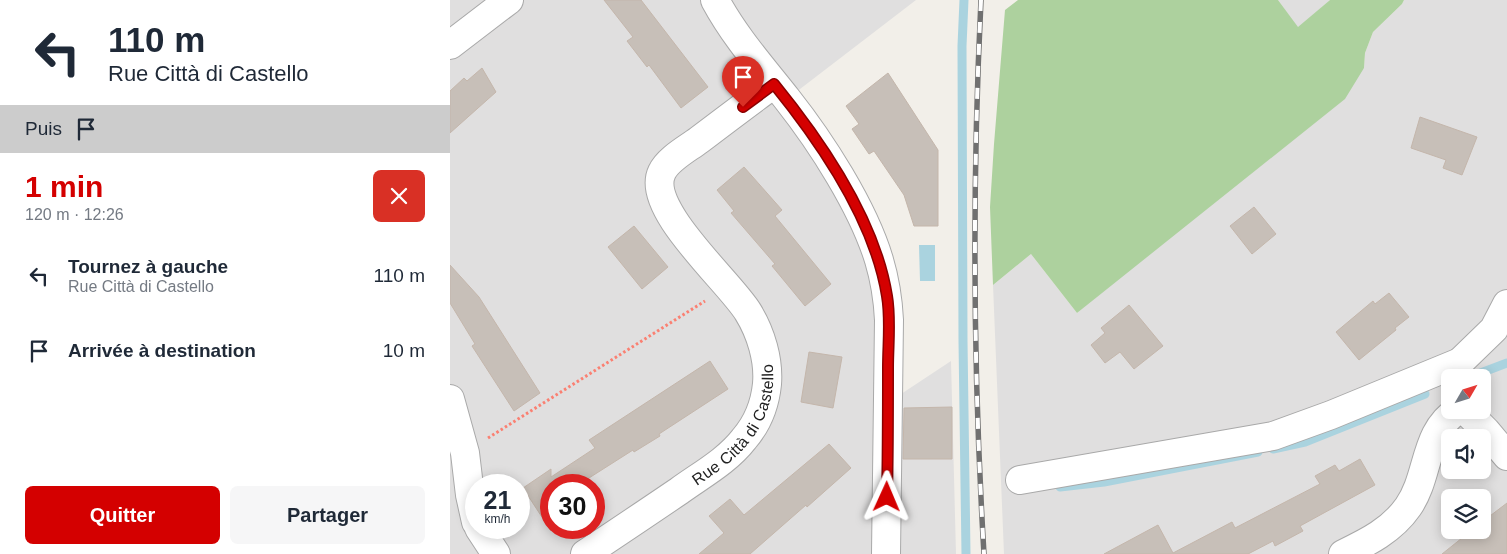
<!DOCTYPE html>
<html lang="fr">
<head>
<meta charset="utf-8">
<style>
  body { margin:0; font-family:Arial,sans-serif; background:#f6f6f7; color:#1f2937; height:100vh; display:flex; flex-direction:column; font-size:19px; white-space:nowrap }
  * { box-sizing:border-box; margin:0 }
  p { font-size:16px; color:#747a83 }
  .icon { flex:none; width:28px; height:28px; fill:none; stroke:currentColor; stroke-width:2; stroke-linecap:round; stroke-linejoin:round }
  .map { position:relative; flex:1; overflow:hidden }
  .sheet { display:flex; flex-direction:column; background:#fff; width:450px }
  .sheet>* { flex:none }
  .hud { background:#fff; color:#1f2937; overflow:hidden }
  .needle { width:32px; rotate:51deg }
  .controls { position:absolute; left:991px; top:369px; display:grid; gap:10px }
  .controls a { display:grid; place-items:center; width:50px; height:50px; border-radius:8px; background:#fff; box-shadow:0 2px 12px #0003; font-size:25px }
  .speed { position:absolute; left:15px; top:474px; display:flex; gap:10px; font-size:25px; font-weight:700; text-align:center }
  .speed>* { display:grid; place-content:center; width:65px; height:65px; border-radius:50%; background:#fff; box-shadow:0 2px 12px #0003; line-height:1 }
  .speed small { font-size:12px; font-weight:400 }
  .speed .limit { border:8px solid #d22; background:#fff; color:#111 }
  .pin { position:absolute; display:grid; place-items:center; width:42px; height:42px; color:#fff; margin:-51px -21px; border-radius:50% 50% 50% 0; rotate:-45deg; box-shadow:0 0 5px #0007 }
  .pin .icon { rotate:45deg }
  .me { position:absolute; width:55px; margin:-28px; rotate:1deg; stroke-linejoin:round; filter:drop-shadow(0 0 4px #0008) }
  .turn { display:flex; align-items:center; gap:18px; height:105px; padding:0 25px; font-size:22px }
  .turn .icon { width:65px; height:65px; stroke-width:2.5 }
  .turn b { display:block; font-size:35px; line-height:42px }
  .then { display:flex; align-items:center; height:48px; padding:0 25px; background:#0003; gap:10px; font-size:19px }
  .round { display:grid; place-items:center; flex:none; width:52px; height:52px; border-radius:8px; background:#f6f6f7 }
  .head { display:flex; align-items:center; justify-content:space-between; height:85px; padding:0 25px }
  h1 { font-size:30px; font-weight:700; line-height:38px; color:#d40000 }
  .cta { display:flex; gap:10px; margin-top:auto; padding:10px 25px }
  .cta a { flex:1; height:58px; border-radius:8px; background:#d40000; color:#fff; font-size:20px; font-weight:700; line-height:58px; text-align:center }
  .cta a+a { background:#f6f6f7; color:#1f2937 }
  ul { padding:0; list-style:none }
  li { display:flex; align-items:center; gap:15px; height:75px; padding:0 25px }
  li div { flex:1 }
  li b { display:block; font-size:19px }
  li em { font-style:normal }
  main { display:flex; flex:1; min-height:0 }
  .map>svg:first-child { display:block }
  .residential { fill:#e0dfdf; fill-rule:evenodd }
  .forest { fill:#add19e }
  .water { fill:#aad3df }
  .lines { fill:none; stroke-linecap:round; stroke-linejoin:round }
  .stream { stroke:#aad3df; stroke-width:9 }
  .building { fill:#c7bfb8; stroke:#c4b6ab }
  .minor-casing { stroke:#a9a9a9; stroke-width:30 }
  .path { stroke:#fa8072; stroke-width:3; stroke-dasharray:2.5 2.5; stroke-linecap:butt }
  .minor { stroke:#fff; stroke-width:28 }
  .rail-casing { stroke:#707070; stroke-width:5.5 }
  .rail { stroke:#fff; stroke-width:4; stroke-dasharray:11; stroke-linecap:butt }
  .route-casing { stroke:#8a0000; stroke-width:12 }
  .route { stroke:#d40000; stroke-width:9 }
  .labels { text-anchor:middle; stroke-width:4.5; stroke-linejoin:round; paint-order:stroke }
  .street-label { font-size:16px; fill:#222; stroke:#fff }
</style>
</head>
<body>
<main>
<section class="sheet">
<div class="hud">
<div class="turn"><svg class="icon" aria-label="left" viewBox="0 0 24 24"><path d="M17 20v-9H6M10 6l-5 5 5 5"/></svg><div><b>110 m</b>Rue Città di Castello</div></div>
<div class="then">Puis<svg class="icon" aria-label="arrive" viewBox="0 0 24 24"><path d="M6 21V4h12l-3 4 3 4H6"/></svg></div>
</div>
<div class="head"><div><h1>1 min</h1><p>120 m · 12:26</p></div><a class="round" style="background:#d93025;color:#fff"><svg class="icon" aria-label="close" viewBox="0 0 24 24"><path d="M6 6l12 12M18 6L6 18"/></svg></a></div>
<ul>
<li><svg class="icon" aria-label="left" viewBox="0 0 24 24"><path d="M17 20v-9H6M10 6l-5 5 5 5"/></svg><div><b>Tournez à gauche</b><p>Rue Città di Castello</p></div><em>110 m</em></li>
<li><svg class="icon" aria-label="arrive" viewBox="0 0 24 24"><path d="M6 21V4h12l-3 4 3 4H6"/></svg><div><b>Arrivée à destination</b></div><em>10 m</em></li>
</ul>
<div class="cta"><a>Quitter</a><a>Partager</a></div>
</section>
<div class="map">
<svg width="1057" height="554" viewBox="0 0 1057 554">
  <rect width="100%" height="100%" fill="#f2efe9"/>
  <!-- residential -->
  <g class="residential">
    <path d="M 0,0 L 466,0 L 337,99 L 425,247 L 439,402 L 501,361 L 506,554 L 0,554 ZM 26,485 L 69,485 L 69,528 L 26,528 ZM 101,485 L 144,485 L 144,528 L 101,528 Z"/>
    <polygon points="828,0 880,0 848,28"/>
    <path d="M 954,0 L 1057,0 L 1057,554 L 554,554 L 543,285 L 581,254 L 627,313 L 914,68 L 915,53 L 923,32 L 952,4 ZM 1000,378 L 1032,378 L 1032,410 L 1000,410 ZM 1000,438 L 1032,438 L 1032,470 L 1000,470 ZM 1000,498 L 1032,498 L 1032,530 L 1000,530 Z"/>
  </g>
  <!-- forest -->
  <polygon class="forest" points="568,0 828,0 848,27 880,0 954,0 952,4 923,32 915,53 914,68 895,99 627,313 581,254 543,285 540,207 544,144 555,10"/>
  <!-- water -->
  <polygon class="water" points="469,245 485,245 485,281 470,281"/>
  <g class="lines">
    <!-- stream -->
    <g class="stream">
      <polyline points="514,0 512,46 513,341 516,554"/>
      <polyline points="1028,374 1057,363"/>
      <polyline points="823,449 855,442 975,394"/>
      <polyline points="610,487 654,482 808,452"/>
    </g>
  </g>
  <!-- building -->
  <g class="building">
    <polygon points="154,0 191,0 258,87 231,108 199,65 197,67 177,41 183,37"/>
    <polygon points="32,68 46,92 0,133 0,91 14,78 17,81"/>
    <polygon points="438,73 488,150 488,226 464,226 454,195 424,151 419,154 402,129 409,124 396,106"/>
    <polygon points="970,117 1027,137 1012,175 993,168 996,160 961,148"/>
    <polygon points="294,167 332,210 325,216 381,284 355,306 322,266 325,264 281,213 284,211 267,190"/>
    <polygon points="804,207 826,234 802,254 780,226"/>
    <polygon points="184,226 218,267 192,289 158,247"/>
    <polygon points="0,265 29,297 90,393 64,411 22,346 25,344 0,303"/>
    <polygon points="939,293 959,317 945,328 946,330 909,360 886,332 923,301 925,304"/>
    <polygon points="679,305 713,346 684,369 670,352 655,363 641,345 655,333 651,328"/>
    <polygon points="359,352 392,357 383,408 351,402"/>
    <polygon points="260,361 278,389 209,434 210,436 184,452 183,450 128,485 101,485 101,531 73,488 101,469 101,477 145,448 139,440"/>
    <polygon points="502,407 502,459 453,459 454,408"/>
    <polygon points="379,444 401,468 357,507 356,505 300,554 249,554 274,533 259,516 280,499 294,515"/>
    <polygon points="910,459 925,485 850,526 853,531 825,546 823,541 798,554 654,554 708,525 723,553 782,522 785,528 870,484 865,476 885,465 889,471"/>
    <polygon points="1057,503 1057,554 992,554 1022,530 1032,530 1032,522"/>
  </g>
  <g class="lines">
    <defs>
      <g id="minor">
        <path d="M 265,0 C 285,37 311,66 337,99 C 371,142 413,207 429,260 C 435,280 438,300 439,320 L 436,554"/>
        <polyline points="0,45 59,0"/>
        <polyline points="1005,378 1010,362 1044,329 1057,304"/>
        <polyline points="0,399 15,453 20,495 26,522"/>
        <polyline points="1015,410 1036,431 1057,456"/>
        <polyline points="570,480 823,436 881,415 1010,362"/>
        <polyline points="29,528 46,554"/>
        <path id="s1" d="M 135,554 C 167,533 198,512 229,491 C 251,475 277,461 294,439 C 307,424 315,404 317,384 C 319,360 311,333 298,312 C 280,282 194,208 212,172 C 218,159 237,149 249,140 C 274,121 299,102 324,84"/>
        <path d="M 893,554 C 918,542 942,530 958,507 C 980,476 973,432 1008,410"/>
      </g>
    </defs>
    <!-- minor casing -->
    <use href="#minor" class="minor-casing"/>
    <!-- path -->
    <polyline class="path" points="38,438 255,301"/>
    <!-- minor -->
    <use href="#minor" class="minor"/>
    <defs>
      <path id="rail" d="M 531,0 C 522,184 523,370 534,554"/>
    </defs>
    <!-- rail casing -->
    <use href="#rail" class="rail-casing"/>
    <!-- rail -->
    <use href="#rail" class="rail"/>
  </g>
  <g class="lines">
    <defs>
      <path id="route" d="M 293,107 L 324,84 C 372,143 425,220 437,296 C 441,319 438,344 438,368 C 438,411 438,454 437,497"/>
    </defs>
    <!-- route casing -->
    <use href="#route" class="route-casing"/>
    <!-- route -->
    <use href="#route" class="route"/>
  </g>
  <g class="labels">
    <!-- street labels -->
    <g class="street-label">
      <text dy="6" stroke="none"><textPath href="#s1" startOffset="204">Rue Città di Castello</textPath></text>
    </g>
  </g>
</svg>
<div class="controls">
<a><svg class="needle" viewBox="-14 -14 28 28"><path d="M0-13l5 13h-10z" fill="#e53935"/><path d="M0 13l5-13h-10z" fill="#747a83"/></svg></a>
<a><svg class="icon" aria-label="sound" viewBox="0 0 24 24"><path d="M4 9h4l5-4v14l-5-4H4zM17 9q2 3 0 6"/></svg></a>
<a><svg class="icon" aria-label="layers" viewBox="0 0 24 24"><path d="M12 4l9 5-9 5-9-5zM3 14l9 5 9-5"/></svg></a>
</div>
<div class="speed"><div>21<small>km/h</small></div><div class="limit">30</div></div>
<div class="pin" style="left:293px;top:107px;background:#d93025"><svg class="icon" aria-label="arrive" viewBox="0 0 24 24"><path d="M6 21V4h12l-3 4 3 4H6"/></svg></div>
<svg class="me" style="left:437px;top:497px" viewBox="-20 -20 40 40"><path d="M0-17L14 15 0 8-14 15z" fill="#d40000" stroke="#fff" stroke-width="4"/></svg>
</div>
</main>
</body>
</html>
